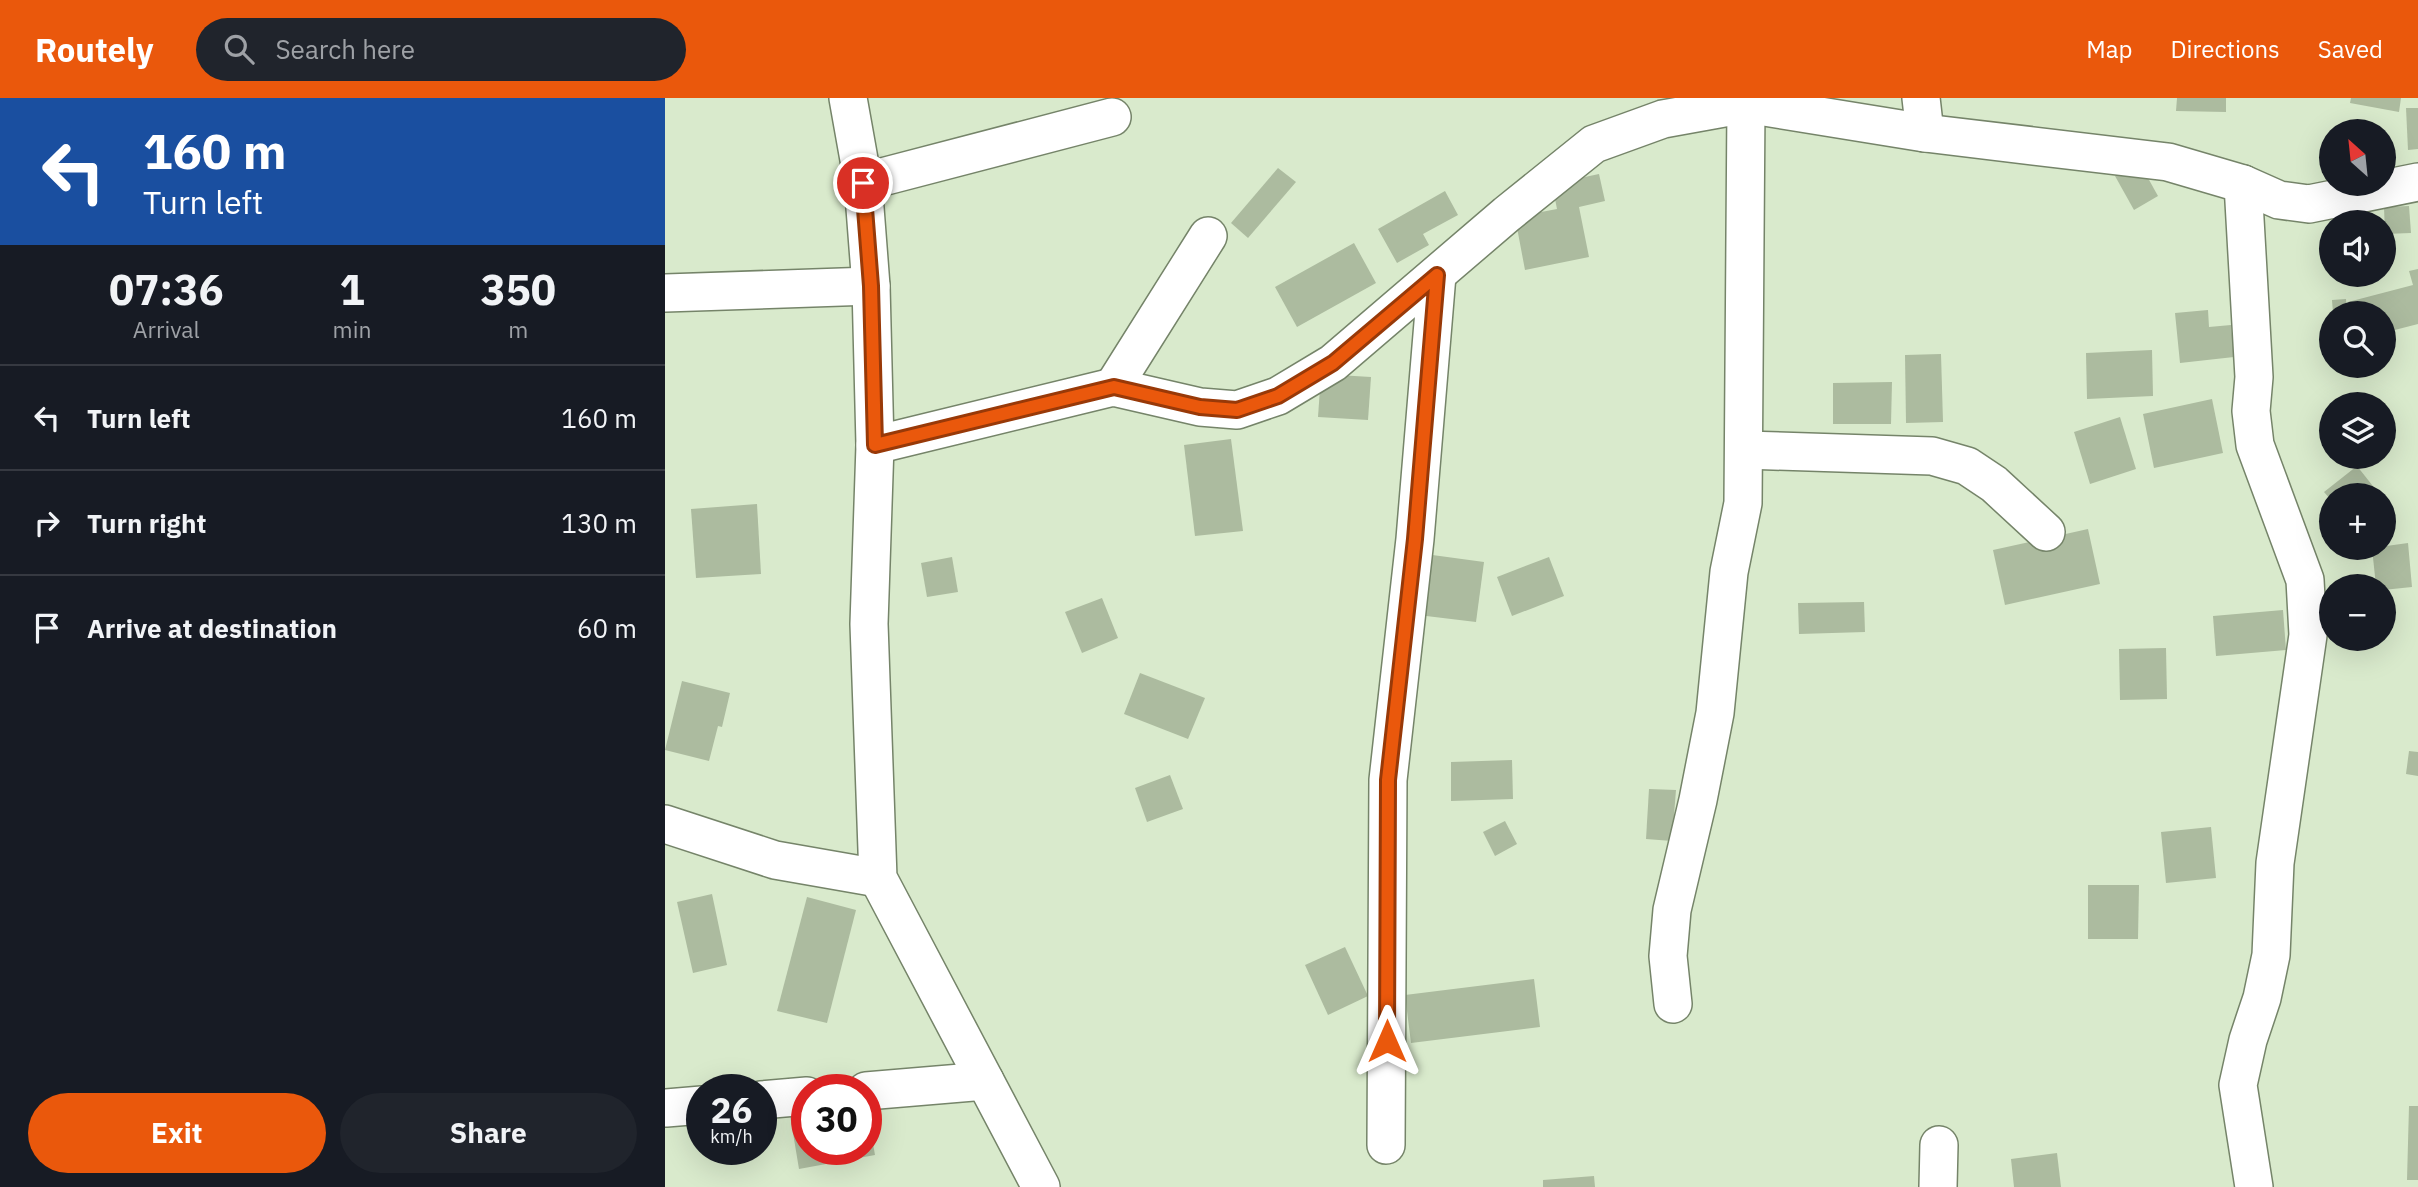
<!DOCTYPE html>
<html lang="en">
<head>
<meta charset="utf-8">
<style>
  body { margin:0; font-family:"IBM Plex Sans",sans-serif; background:#20242c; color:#f1f3f6; height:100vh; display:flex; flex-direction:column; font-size:26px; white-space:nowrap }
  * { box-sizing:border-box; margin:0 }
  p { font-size:23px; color:#9ea1a6 }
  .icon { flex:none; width:38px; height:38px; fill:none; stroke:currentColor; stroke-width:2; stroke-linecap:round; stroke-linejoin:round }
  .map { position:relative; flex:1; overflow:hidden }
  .sheet { display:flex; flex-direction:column; background:#171b24; width:665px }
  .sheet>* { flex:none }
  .hud { background:#1a4fa0; color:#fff; overflow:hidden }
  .needle { width:46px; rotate:333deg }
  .tools { position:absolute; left:1654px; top:21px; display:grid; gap:14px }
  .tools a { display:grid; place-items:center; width:77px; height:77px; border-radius:50%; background:#171b24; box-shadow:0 7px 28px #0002; font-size:35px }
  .speed { position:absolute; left:21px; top:976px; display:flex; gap:14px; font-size:35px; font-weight:700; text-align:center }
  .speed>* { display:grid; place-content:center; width:91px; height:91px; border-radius:50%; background:#171b24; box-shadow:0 7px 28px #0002; line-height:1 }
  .speed small { font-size:18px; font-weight:400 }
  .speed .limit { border:10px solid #d22; background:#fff; color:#111 }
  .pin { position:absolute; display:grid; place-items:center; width:60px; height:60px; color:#fff; margin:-30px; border:4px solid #fff; border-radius:50%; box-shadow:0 2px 7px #0007 }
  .me { position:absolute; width:77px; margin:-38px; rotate:0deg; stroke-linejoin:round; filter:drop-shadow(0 0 5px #0008) }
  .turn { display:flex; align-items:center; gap:24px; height:147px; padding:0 28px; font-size:32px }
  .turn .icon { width:91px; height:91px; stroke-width:2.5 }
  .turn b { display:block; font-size:49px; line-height:60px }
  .eta { display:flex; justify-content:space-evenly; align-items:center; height:119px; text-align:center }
  .eta b { font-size:42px; font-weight:700; line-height:49px }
  .action { display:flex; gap:14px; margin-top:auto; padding:14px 28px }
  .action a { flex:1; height:80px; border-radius:42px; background:#ea580c; color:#fff; font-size:28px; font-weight:700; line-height:80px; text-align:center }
  .action a+a { background:#20242c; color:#f1f3f6 }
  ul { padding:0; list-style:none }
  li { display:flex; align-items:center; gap:21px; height:105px; padding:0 28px; border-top:2px solid #363941 }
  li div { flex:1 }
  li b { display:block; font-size:26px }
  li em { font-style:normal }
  header { display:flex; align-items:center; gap:42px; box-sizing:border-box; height:98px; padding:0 35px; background:#ea580c; color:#fff }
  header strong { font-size:33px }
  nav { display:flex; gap:38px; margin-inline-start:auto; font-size:24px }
  .search { width:490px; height:63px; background:#20242c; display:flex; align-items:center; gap:18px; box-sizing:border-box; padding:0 24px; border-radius:38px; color:#9ea1a6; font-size:26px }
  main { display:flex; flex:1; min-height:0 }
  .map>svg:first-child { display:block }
  .building { fill:#acbb9f }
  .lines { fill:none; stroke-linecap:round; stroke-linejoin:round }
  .street-casing { stroke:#758469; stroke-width:40 }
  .street { stroke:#fff; stroke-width:37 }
  .route-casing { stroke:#983908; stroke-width:18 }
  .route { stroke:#ea580c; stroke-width:12 }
</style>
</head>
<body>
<header>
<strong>Routely</strong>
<div class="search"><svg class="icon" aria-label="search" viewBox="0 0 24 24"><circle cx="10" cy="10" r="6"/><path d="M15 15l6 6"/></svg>Search here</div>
<nav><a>Map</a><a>Directions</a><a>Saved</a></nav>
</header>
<main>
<section class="sheet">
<div class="hud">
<div class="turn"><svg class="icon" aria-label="left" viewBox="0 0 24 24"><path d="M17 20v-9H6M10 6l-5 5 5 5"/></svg><div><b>160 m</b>Turn left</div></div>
</div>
<div class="eta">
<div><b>07:36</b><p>Arrival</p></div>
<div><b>1</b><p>min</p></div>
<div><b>350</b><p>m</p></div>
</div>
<ul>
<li><svg class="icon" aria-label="left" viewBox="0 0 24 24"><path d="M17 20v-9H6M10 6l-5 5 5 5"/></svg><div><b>Turn left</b></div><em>160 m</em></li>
<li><svg class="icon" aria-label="right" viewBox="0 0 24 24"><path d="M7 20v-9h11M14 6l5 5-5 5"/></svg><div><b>Turn right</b></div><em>130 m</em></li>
<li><svg class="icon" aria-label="arrive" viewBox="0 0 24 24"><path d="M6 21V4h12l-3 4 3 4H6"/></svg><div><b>Arrive at destination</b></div><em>60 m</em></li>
</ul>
<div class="action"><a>Exit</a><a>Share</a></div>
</section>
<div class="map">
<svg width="1753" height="1089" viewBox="0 0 1753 1089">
  <rect width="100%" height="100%" fill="#d9eacc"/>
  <!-- building -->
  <g class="building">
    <polygon points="1512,0 1561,0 1561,14 1511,13"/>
    <polygon points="1686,0 1736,0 1734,14 1685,5"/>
    <polygon points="1741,10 1753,10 1753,51 1743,52"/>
    <polygon points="1474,64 1493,98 1469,112 1450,78"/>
    <polygon points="613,70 631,84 583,140 566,125"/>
    <polygon points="934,76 940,103 914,109 924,159 860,172 850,119 892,111 887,86"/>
    <polygon points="780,93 793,117 758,136 764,147 732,165 713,131"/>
    <polygon points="1744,108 1746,135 1720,136 1719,109"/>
    <polygon points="689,145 711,185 632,229 610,189"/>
    <polygon points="1753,171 1753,226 1718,235 1718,215 1686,215 1683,204 1748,187 1744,173"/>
    <polygon points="1681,201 1682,215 1668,215 1667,202"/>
    <polygon points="1543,212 1544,229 1566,227 1569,259 1515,265 1510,215"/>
    <polygon points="1487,252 1488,298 1422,301 1421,255"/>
    <polygon points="1276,256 1278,324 1241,325 1240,257"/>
    <polygon points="656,276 706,279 703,322 653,319"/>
    <polygon points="1227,284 1226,326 1168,326 1168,285"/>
    <polygon points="1547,301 1558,355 1489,370 1478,316"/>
    <polygon points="1455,319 1471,371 1425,386 1409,334"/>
    <polygon points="566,341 578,433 530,438 519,347"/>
    <polygon points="1692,368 1715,397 1666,397 1666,402 1659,394"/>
    <polygon points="92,406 96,476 31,480 26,411"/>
    <polygon points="1423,431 1435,486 1340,507 1328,452"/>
    <polygon points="1743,445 1747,489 1718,492 1718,488 1711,488 1707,450"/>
    <polygon points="760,456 819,464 811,524 753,517"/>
    <polygon points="287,459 293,494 262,499 256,465"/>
    <polygon points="884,459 899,498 847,518 832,479"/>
    <polygon points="437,500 453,540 417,555 400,514"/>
    <polygon points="1199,504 1200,534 1134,536 1133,505"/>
    <polygon points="1618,512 1621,552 1551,558 1548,518"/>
    <polygon points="1501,550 1502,601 1455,602 1454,551"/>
    <polygon points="475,575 540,600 523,641 459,616"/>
    <polygon points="17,583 65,595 57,629 53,628 44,663 0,652"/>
    <polygon points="1744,653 1753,654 1753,678 1741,676"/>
    <polygon points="847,662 848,701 786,703 786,664"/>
    <polygon points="505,677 518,711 482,724 470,690"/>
    <polygon points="984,691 1011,692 1007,743 981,741"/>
    <polygon points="840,723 852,746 830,758 818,734"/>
    <polygon points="1546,729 1551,780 1501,785 1496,734"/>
    <polygon points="1423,787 1474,787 1473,841 1423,841"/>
    <polygon points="47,796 62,867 28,875 12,804"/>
    <polygon points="142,799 191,812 162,925 112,913"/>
    <polygon points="680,849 703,898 663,917 640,867"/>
    <polygon points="869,881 875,929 746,945 740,897"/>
    <polygon points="142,1002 142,1052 201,1052 203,1017 210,1057 134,1071 123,1005"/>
    <polygon points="1744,1008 1753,1008 1753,1082 1742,1082"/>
    <polygon points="1392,1055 1396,1089 1349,1089 1346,1061"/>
    <polygon points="929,1078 930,1089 878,1089 878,1082"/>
  </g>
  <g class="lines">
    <defs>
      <g id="street">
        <polyline points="183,0 198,84 206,188 210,347 204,526 213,780 376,1089"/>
        <polyline points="1256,0 1260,35"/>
        <polyline points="198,84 447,19"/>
        <polyline points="1578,86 1589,279 1586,313 1590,347 1640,482 1643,537 1610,765 1606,857 1597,900 1583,942 1573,987 1589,1089"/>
        <polyline points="0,195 206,188"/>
        <polyline points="448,289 543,138"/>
        <polyline points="210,347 448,289 535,309 572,312 613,298 668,265 842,116 929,46 998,21 1081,6 1260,35 1503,64 1578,86 1614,102 1644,106 1753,84"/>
        <polyline points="1080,352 1267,358 1302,368 1329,386 1381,434"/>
        <polyline points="0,726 110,762 213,780"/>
        <polyline points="1008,906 1003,858 1007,812 1033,702 1050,615 1064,474 1078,405 1081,6"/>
        <polyline points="201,993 320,983"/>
        <polyline points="96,1002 142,998"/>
        <polyline points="1,1010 37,1007"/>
        <polyline points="721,1047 723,682 750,441 772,177"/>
        <polyline points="1273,1089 1274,1047"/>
      </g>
    </defs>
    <!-- street casing -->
    <use href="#street" class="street-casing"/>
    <!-- street -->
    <use href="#street" class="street"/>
  </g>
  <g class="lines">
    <defs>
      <polyline id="route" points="198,85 206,188 210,347 449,289 535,309 572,312 613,298 668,265 772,177 750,441 723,682 722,943"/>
    </defs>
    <!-- route casing -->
    <use href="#route" class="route-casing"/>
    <!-- route -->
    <use href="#route" class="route"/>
  </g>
</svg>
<div class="tools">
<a><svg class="needle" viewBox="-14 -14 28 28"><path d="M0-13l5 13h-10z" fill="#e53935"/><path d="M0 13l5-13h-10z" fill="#9ea1a6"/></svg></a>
<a><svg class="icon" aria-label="sound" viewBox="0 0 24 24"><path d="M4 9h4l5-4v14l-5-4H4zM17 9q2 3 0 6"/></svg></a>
<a><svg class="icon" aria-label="search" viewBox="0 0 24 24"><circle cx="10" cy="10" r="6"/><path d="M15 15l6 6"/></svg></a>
<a><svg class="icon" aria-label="layers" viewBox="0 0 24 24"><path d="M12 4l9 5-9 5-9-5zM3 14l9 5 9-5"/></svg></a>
<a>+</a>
<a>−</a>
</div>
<div class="speed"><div>26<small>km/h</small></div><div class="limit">30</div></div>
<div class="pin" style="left:198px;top:85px;background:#d93025"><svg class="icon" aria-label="arrive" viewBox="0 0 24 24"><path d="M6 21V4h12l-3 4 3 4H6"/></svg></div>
<svg class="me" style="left:722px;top:943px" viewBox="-20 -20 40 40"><path d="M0-17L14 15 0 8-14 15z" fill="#ea580c" stroke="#fff" stroke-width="4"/></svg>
</div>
</main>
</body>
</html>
